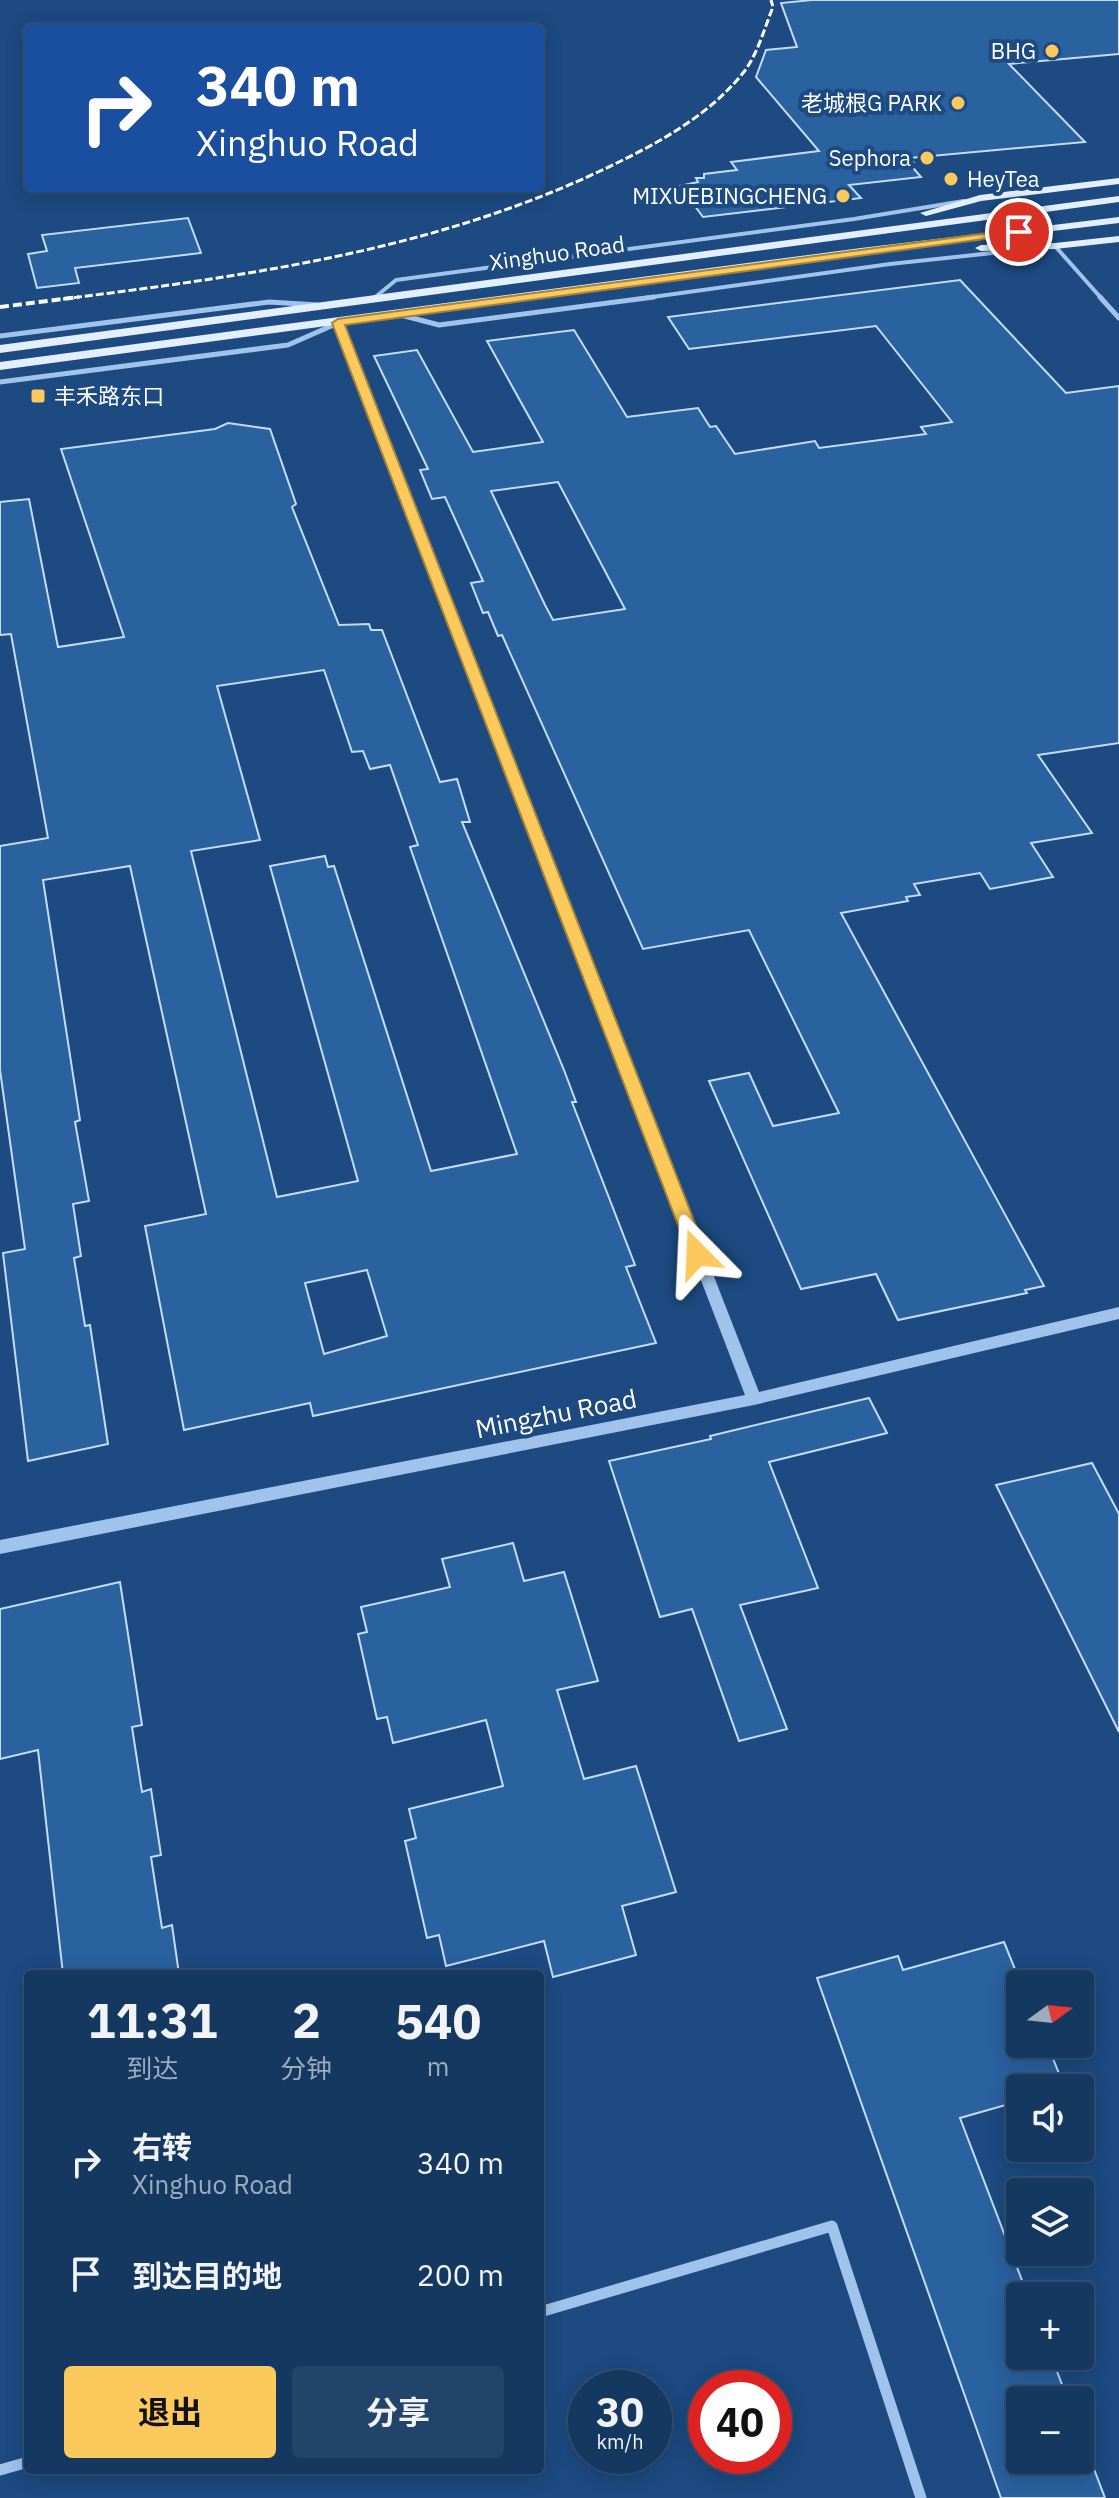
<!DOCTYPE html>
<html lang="zh">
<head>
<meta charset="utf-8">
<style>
  body { margin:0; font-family:"IBM Plex Sans","Noto Sans SC",sans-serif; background:#22436a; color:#f1f3f6; height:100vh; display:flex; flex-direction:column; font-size:30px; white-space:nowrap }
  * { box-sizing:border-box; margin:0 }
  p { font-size:26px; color:#9dacbd }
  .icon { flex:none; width:44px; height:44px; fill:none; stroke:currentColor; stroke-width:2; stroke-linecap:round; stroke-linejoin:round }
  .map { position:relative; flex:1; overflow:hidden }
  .panel { position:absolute; left:24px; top:1970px; width:520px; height:504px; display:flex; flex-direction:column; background:#153861; border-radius:8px; box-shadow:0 4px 20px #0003,0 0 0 2px #345276 }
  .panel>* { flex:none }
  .top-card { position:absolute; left:24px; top:24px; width:520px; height:168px; border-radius:8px; box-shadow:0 4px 20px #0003,0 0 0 2px #345276; background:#1a4fa0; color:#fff; overflow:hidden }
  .needle { width:52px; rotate:75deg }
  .controls { position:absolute; left:1006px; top:1970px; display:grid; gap:16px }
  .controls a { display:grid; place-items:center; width:88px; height:88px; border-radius:8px; background:#153861; box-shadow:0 4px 20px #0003,0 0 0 2px #345276; font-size:40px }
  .speed { position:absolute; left:568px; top:2370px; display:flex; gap:16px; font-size:40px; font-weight:700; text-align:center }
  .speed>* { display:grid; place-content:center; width:104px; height:104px; border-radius:50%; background:#153861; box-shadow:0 4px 20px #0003,0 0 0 2px #345276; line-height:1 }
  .speed small { font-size:20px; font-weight:400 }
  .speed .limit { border:12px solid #d22; background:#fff; color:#111 }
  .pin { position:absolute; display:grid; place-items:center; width:68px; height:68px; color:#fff; margin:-34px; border:4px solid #fff; border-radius:50%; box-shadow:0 2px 8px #0007 }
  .me { position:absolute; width:88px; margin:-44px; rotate:339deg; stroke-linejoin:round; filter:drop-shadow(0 0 6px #0008) }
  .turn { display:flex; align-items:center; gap:28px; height:168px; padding:0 40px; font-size:36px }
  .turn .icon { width:104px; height:104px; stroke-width:2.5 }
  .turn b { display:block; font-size:56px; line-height:68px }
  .eta { display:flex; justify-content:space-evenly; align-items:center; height:136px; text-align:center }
  .eta b { font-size:48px; font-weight:700; line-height:56px }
  .button { display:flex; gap:16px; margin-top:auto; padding:16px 40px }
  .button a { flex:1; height:92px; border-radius:8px; background:#fbc95c; color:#111; font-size:32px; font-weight:700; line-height:92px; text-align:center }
  .button a+a { background:#22436a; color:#f1f3f6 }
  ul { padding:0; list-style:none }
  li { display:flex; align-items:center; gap:24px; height:112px; padding:0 40px }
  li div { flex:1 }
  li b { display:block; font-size:30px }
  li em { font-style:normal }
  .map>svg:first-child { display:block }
  .building { fill:#2a619f; stroke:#c4dcf7; stroke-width:2; fill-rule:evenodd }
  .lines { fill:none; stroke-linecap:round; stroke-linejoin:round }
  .minor-far2 { stroke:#9fc3ea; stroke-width:4 }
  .minor-far1 { stroke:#9fc3ea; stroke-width:5 }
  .minor { stroke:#9fc3ea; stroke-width:11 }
  .tertiary { fill:#9fc3ea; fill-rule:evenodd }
  .primary { fill:#e3eefe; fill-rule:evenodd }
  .rail-far1 { stroke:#fff; stroke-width:3; stroke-dasharray:8 3; stroke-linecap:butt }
  .rail { stroke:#fff; stroke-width:4; stroke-dasharray:9 4; stroke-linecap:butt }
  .route { fill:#fbc95c; stroke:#a3833c; stroke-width:2 }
  .poi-dot { fill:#fbc95c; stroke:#1c4a81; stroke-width:3 }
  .labels { text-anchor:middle; stroke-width:8; stroke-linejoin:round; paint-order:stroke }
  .far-poi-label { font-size:22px; fill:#fff; stroke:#1c4a81; text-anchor:end }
  .far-street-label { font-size:22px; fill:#fff; stroke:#1c4a81 }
  .street-label { font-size:26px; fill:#fff; stroke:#1c4a81 }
</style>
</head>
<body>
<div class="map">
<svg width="1119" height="2498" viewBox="0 0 1119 2498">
  <rect width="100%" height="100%" fill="#1c4a81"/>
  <!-- building -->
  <g class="building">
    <polygon points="812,0 1119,0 1119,54 1009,64 1085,142 909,158 913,162 908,162 921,177 849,185 861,198 703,217 680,186 698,182 696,178 704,178 704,174 737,170 731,162 819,151 756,77 766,50 797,47 781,3"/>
    <polygon points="188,218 201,253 75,268 79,283 37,288 28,254 47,251 42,235"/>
    <path d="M 960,280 L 1066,393 L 1119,386 L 1119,743 L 1038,755 L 1092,833 L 1031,843 L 1053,877 L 990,889 L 980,873 L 914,884 L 920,895 L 906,897 L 908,901 L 841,913 L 1044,1286 L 1025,1290 L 1027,1293 L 898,1320 L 876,1274 L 801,1289 L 709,1081 L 749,1073 L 773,1126 L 839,1113 L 749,930 L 643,949 L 502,635 L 498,636 L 488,612 L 483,613 L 471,583 L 483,581 L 445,497 L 432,499 L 420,470 L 428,469 L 374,356 L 417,350 L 473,452 L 543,442 L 487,341 L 574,330 L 627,417 L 698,408 L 710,427 L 716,426 L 735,454 L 815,441 L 819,448 L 926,434 L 921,427 L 952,422 L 876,326 L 689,349 L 668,317 ZM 558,482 L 625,609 L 553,620 L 545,605 L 491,491 Z"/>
    <path d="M 228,423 L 270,429 L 296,504 L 292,507 L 339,625 L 369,624 L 371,630 L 382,630 L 440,782 L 457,779 L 470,822 L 462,822 L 564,1070 L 576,1102 L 572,1102 L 635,1265 L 626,1267 L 656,1343 L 313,1416 L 310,1403 L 184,1430 L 145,1226 L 206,1214 L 130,866 L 43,880 L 80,1120 L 75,1122 L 89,1201 L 73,1204 L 81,1256 L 74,1258 L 85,1326 L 90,1325 L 108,1444 L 28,1461 L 3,1253 L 25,1249 L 0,1070 L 0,846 L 48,838 L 11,634 L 0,635 L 0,502 L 29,499 L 58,647 L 124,637 L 61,449 L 215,429 ZM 324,670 L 352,752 L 363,751 L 370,769 L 390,765 L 418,845 L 410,847 L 517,1154 L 431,1171 L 334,866 L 328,867 L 325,856 L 270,866 L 358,1181 L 277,1197 L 191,851 L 260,840 L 217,686 ZM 367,1270 L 387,1336 L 324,1354 L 305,1283 Z"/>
    <polygon points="869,1398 887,1433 769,1462 818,1588 740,1605 787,1729 739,1741 692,1609 660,1617 609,1461 711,1439 710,1436"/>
    <polygon points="1092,1463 1119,1514 1119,1732 996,1485"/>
    <polygon points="513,1543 524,1581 564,1572 598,1681 557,1690 584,1779 636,1766 676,1892 622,1906 636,1955 553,1977 544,1941 446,1966 439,1935 427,1938 405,1841 416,1838 409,1809 503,1786 486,1720 393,1743 387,1717 377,1719 358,1634 367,1632 361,1607 450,1587 442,1559"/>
    <polygon points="120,1582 142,1725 132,1727 142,1792 151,1789 161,1855 151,1857 162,1928 172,1925 179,1974 63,1974 38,1750 0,1759 0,1609"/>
    <polygon points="1004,1942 1021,1984 1020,2044 1047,2044 1065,2088 1020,2088 1020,2101 960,2118 1028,2296 1020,2296 1020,2356 1051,2356 1068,2400 1020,2400 1020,2460 1080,2460 1080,2432 1105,2498 1001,2498 817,1978 898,1956 903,1970"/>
  </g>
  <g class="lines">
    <!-- minor-far2 -->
    <g class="minor-far2">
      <polyline points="1048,247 1055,246 1102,299"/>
      <polyline points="373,299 396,280 854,219 964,201"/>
      <polyline points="638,299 890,264 1030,249"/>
    </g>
    <!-- minor-far1 -->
    <g class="minor-far1">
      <polyline points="1100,297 1119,318"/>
      <polyline points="397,314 439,325 654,297"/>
      <polyline points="0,336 269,302 318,305"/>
      <polyline points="0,382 288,345 338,323"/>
    </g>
    <!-- minor -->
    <g class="minor">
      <polyline points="540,2312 832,2226 921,2498"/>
      <polyline points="0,2470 28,2462"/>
    </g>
    <!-- tertiary -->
    <polygon class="tertiary" points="338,320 342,323 759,1392 1119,1307 1119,1319 754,1405 0,1554 0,1540 745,1395 334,323"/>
    <!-- primary -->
    <g class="primary">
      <polygon points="1119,178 1119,184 981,201 926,216 920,213 980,195"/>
      <polygon points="1119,196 1119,202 0,353 0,345"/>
      <polygon points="1119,217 1119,223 861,254 0,370 0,362 861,248"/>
      <polygon points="1119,236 1119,242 1055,249 981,251 975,248 981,245 1055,243"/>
    </g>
    <!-- rail-far1 -->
    <path class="rail-far1" d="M 63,299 C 247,276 429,251 598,172 C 651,147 706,119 743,73 C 758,54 764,29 773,7 L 771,0"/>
    <!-- rail -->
    <polyline class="rail" points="0,307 79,297"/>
  </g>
  <!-- route -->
  <polygon class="route" points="1019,229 1024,232 1022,234 345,325 707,1254 704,1259 691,1259 332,323 338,319"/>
  <!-- markers -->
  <g class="poi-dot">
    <circle cx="1052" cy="51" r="8"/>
    <circle cx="958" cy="103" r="8"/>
    <circle cx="927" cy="158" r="8"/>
    <circle cx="951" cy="179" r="8"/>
    <circle cx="843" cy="196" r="8"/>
    <rect x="30" y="388" width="16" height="16" rx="4"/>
  </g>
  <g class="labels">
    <!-- far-poi labels -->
    <g class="far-poi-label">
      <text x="1036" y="59">BHG</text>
      <text x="942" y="111">老城根G PARK</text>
      <text x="911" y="166">Sephora</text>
      <text x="967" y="187" text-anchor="start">HeyTea</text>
      <text x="827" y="204">MIXUEBINGCHENG</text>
      <text x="54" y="404" text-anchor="start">丰禾路东口</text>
    </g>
    <!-- far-street labels -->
    <g class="far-street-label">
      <text transform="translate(557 253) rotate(-8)" y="8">Xinghuo Road</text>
    </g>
    <!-- street labels -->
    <g class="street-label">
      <text transform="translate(556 1414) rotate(-11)" y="9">Mingzhu Road</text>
    </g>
  </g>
</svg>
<div class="controls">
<a><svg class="needle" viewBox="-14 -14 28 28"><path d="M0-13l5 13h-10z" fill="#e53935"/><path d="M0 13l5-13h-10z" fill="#9dacbd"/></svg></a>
<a><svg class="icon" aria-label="sound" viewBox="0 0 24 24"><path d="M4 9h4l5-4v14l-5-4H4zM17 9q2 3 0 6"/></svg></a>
<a><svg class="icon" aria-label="layers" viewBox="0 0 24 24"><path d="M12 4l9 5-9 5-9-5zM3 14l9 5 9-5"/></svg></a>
<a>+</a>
<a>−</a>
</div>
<div class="speed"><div>30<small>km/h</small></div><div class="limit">40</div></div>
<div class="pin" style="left:1019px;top:232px;background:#d93025"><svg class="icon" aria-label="arrive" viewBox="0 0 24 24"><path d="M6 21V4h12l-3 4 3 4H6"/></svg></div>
<svg class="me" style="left:697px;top:1254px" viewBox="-20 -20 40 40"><path d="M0-17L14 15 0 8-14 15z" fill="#fbc95c" stroke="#fff" stroke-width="4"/></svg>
<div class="top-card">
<div class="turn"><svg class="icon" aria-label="right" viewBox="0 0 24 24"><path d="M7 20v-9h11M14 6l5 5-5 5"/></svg><div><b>340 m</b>Xinghuo Road</div></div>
</div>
<section class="panel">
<div class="eta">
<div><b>11:31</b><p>到达</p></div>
<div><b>2</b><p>分钟</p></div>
<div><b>540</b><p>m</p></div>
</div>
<ul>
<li><svg class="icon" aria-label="right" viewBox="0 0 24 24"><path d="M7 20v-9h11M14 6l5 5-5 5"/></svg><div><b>右转</b><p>Xinghuo Road</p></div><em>340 m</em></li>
<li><svg class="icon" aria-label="arrive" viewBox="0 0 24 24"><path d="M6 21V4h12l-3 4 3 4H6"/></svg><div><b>到达目的地</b></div><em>200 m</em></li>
</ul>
<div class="button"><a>退出</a><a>分享</a></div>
</section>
</div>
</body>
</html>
